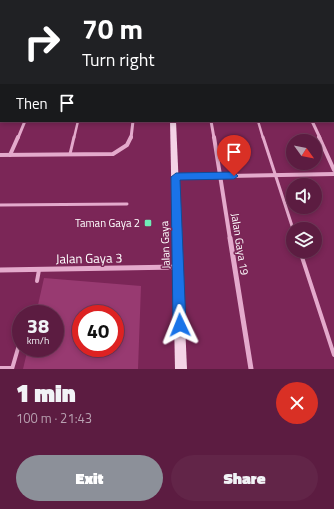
<!DOCTYPE html>
<html lang="en">
<head>
<meta charset="utf-8">
<style>
  body { margin:0; font-family:"Titillium Web",sans-serif; background:#622548; color:#f1f3f6; height:100vh; display:flex; flex-direction:column; font-size:15px; white-space:nowrap }
  * { box-sizing:border-box; margin:0 }
  p { font-size:13px; color:#b8a1b1 }
  .icon { flex:none; width:22px; height:22px; fill:none; stroke:currentColor; stroke-width:2; stroke-linecap:round; stroke-linejoin:round }
  .map { position:relative; height:369px; overflow:hidden }
  .details { display:flex; flex-direction:column; background:#5c1c41; flex:1 }
  .details>* { flex:none }
  .top-card { position:absolute; left:0px; top:0px; width:334px; height:122px; box-shadow:0 2px 6px #0003,0 0 0 1px #713a5a; background:#202124; color:#fff; overflow:hidden }
  .needle { width:26px; rotate:123deg }
  .buttons { position:absolute; left:286px; top:134px; display:grid; gap:8px }
  .buttons a { display:grid; place-items:center; width:36px; height:36px; border-radius:50%; background:#5c1c41; box-shadow:0 2px 6px #0003,0 0 0 1px #713a5a; font-size:20px }
  .speed { position:absolute; left:12px; top:305px; display:flex; gap:8px; font-size:20px; font-weight:700; text-align:center }
  .speed>* { display:grid; place-content:center; width:52px; height:52px; border-radius:50%; background:#5c1c41; box-shadow:0 2px 6px #0003,0 0 0 1px #713a5a; line-height:1 }
  .speed small { font-size:10px; font-weight:400 }
  .speed .limit { border:6px solid #d22; background:#fff; color:#111 }
  .pin { position:absolute; display:grid; place-items:center; width:34px; height:34px; color:#fff; margin:-41px -17px; border-radius:50% 50% 50% 0; rotate:-45deg; box-shadow:0 0 4px #0007 }
  .pin .icon { rotate:45deg }
  .me { position:absolute; width:44px; margin:-22px; rotate:358deg; stroke-linejoin:round; filter:drop-shadow(0 0 3px #0008) }
  .turn { display:flex; align-items:center; gap:14px; height:84px; padding:0 16px; font-size:18px }
  .turn .icon { width:52px; height:52px; stroke-width:2.5 }
  .turn b { display:block; font-size:28px; line-height:34px }
  .then { display:flex; align-items:center; height:38px; padding:0 16px; background:#0003; gap:8px; font-size:15px }
  .round { display:grid; place-items:center; flex:none; width:42px; height:42px; border-radius:21px; background:#622548 }
  .summary { display:flex; align-items:center; justify-content:space-between; height:68px; padding:0 16px }
  h1 { font-size:24px; font-weight:800; line-height:30px }
  .action { display:flex; gap:8px; margin-top:auto; padding:8px 16px }
  .action a { flex:1; height:46px; border-radius:24px; background:#8c9099; color:#fff; font-size:16px; font-weight:800; line-height:46px; text-align:center }
  .action a+a { background:#622548; color:#f1f3f6 }
  .map>svg:first-child { display:block }
  .green { fill:#983a71; fill-rule:evenodd }
  .lines { fill:none; stroke-linecap:round; stroke-linejoin:round }
  .lane-far2 { stroke:#e4aacc; stroke-width:2.5 }
  .lane-far1 { stroke:#e4aacc; stroke-width:3 }
  .lane { stroke:#e4aacc; stroke-width:4 }
  .street-far2 { stroke:#e4aacc; stroke-width:3 }
  .street-far1 { stroke:#e4aacc; stroke-width:4 }
  .street { stroke:#e4aacc; stroke-width:5 }
  .secondary { fill:#f4d3e6; fill-rule:evenodd }
  .route { fill:#1a73e8; stroke:#114b97 }
  .poi-dot { fill:#70ecb7; stroke:#7b2657; stroke-width:1.5 }
  .labels { text-anchor:middle; stroke-width:3; stroke-linejoin:round; paint-order:stroke }
  .poi-label { font-size:11px; fill:#fff; stroke:#7b2657; text-anchor:end }
  .street-label { font-size:11px; fill:#fff; stroke:#7b2657 }
  .near-street-label { font-size:13px; fill:#fff; stroke:#7b2657 }
</style>
</head>
<body>
<div class="map">
<svg width="334" height="369" viewBox="0 0 334 369">
  <rect width="100%" height="100%" fill="#7b2657"/>
  <!-- green -->
  <path class="green" d="M 44,278 L 141,286 L 138,369 L 23,369 L 28,348 L 55,348 L 55,314 L 36,314 ZM 81,314 L 115,314 L 115,348 L 81,348 Z"/>
  <g class="lines">
    <!-- lane-far2 -->
    <g class="lane-far2">
      <polyline points="0,64 1,62"/>
      <polyline points="333,65 334,67"/>
      <polyline points="258,121 263,138"/>
      <polyline points="74,138 78,121"/>
    </g>
    <!-- lane-far1 -->
    <g class="lane-far1">
      <polyline points="263,137 293,229"/>
      <polyline points="70,154 74,137"/>
      <polyline points="0,205 127,204"/>
    </g>
    <!-- lane -->
    <g class="lane">
      <polyline points="300,251 334,355"/>
      <polyline points="37,281 39,270"/>
      <polyline points="0,368 12,368"/>
      <polyline points="12,369 21,338"/>
    </g>
    <!-- street-far2 -->
    <g class="street-far2">
      <polyline points="211,121 214,138"/>
      <polyline points="312,121 320,138"/>
      <polyline points="18,138 25,121"/>
      <polyline points="131,138 133,121"/>
    </g>
    <!-- street-far1 -->
    <g class="street-far1">
      <polyline points="214,137 230,239"/>
      <polyline points="319,137 334,170"/>
      <polyline points="0,155 113,154 127,145 131,137"/>
      <polyline points="10,155 18,137"/>
      <polyline points="176,177 334,174"/>
    </g>
    <!-- street -->
    <g class="street">
      <polyline points="230,238 251,369"/>
      <polyline points="0,270 178,267"/>
    </g>
    <!-- secondary -->
    <g class="secondary">
      <polygon points="165,0 169,0 170,1 166,1"/>
      <polygon points="170,121 176,121 187,369 175,369"/>
    </g>
  </g>
  <!-- route -->
  <polygon class="route" points="234,172 238,176 234,179 180,180 186,325 184,330 180,332 175,330 173,325 171,177 176,173"/>
  <!-- markers -->
  <rect class="poi-dot" x="144" y="219" width="8" height="8" rx="2"/>
  <g class="labels">
    <!-- poi labels -->
    <g class="poi-label">
      <text x="140" y="227">Taman Gaya 2</text>
    </g>
    <!-- street labels -->
    <g class="street-label">
      <text transform="translate(240 244) rotate(81)" y="4">Jalan Gaya 19</text>
      <text transform="translate(165 245) rotate(-92)" y="4">Jalan Gaya</text>
    </g>
    <!-- near-street labels -->
    <g class="near-street-label">
      <text transform="translate(89 258) rotate(-1)" y="5">Jalan Gaya 3</text>
    </g>
  </g>
</svg>
<div class="buttons">
<a><svg class="needle" viewBox="-14 -14 28 28"><path d="M0-13l5 13h-10z" fill="#e53935"/><path d="M0 13l5-13h-10z" fill="#b8a1b1"/></svg></a>
<a><svg class="icon" aria-label="sound" viewBox="0 0 24 24"><path d="M4 9h4l5-4v14l-5-4H4zM17 9q2 3 0 6"/></svg></a>
<a><svg class="icon" aria-label="layers" viewBox="0 0 24 24"><path d="M12 4l9 5-9 5-9-5zM3 14l9 5 9-5"/></svg></a>
</div>
<div class="speed"><div>38<small>km/h</small></div><div class="limit">40</div></div>
<div class="pin" style="left:234px;top:176px;background:#d93025"><svg class="icon" aria-label="arrive" viewBox="0 0 24 24"><path d="M6 21V4h12l-3 4 3 4H6"/></svg></div>
<svg class="me" style="left:180px;top:325px" viewBox="-20 -20 40 40"><path d="M0-17L14 15 0 8-14 15z" fill="#1a73e8" stroke="#fff" stroke-width="4"/></svg>
<div class="top-card">
<div class="turn"><svg class="icon" aria-label="right" viewBox="0 0 24 24"><path d="M7 20v-9h11M14 6l5 5-5 5"/></svg><div><b>70 m</b>Turn right</div></div>
<div class="then">Then<svg class="icon" aria-label="arrive" viewBox="0 0 24 24"><path d="M6 21V4h12l-3 4 3 4H6"/></svg></div>
</div>
</div>
<section class="details">
<div class="summary"><div><h1>1 min</h1><p>100 m · 21:43</p></div><a class="round" style="background:#d93025;color:#fff"><svg class="icon" aria-label="close" viewBox="0 0 24 24"><path d="M6 6l12 12M18 6L6 18"/></svg></a></div>
<div class="action"><a>Exit</a><a>Share</a></div>
</section>
</body>
</html>
